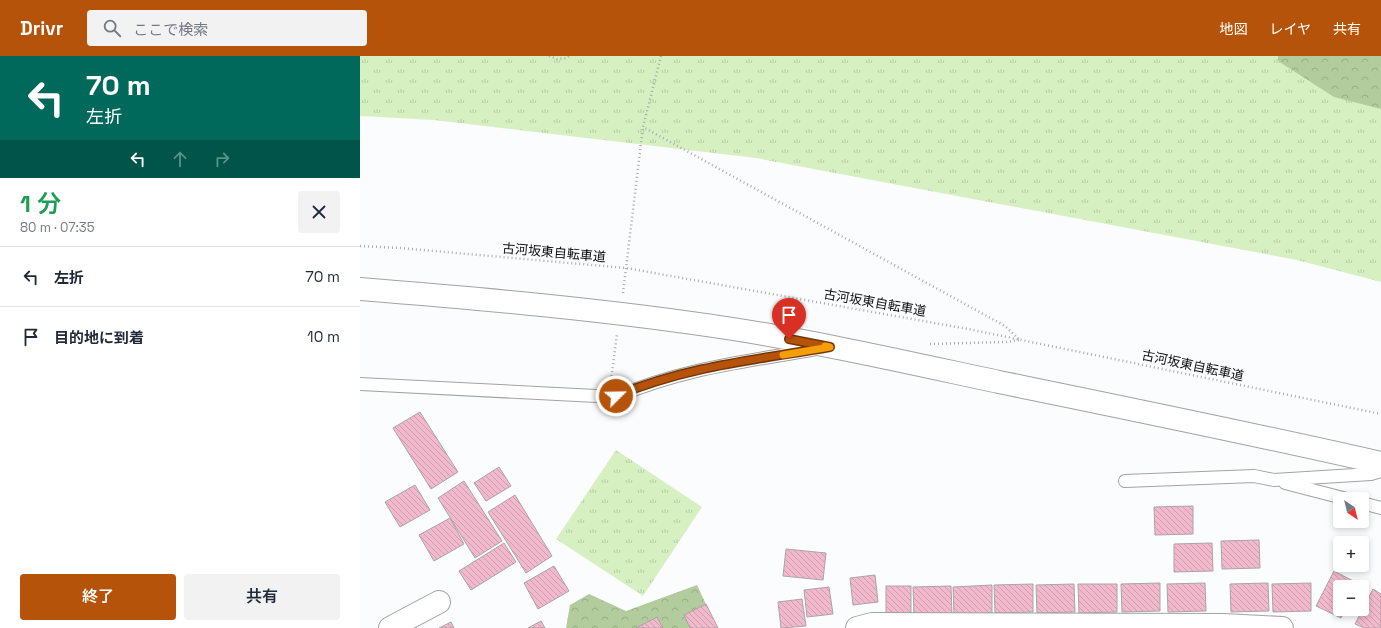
<!DOCTYPE html>
<html lang="ja">
<head>
<meta charset="utf-8">
<style>
  body { margin:0; font-family:"Space Grotesk","Noto Sans JP",sans-serif; background:#f2f2f3; color:#1f2937; height:100vh; display:flex; flex-direction:column; font-size:15px; white-space:nowrap }
  * { box-sizing:border-box; margin:0 }
  p { font-size:13px; color:#747a83 }
  .icon { flex:none; width:22px; height:22px; fill:none; stroke:currentColor; stroke-width:2; stroke-linecap:round; stroke-linejoin:round }
  .map { position:relative; flex:1; overflow:hidden }
  .sheet { display:flex; flex-direction:column; background:#fff; width:360px }
  .sheet>* { flex:none }
  .hud { background:#00695c; color:#fff; overflow:hidden }
  .needle { width:26px; rotate:145deg }
  .controls { position:absolute; left:973px; top:436px; display:grid; gap:8px }
  .controls a { display:grid; place-items:center; width:36px; height:36px; border-radius:4px; background:#fff; box-shadow:0 2px 6px #0003; font-size:20px }
  .pin { position:absolute; display:grid; place-items:center; width:34px; height:34px; color:#fff; margin:-41px -17px; border-radius:50% 50% 50% 0; rotate:-45deg; box-shadow:0 0 4px #0007 }
  .pin .icon { rotate:45deg }
  .me { position:absolute; width:44px; margin:-22px; rotate:67deg; stroke-linejoin:round; filter:drop-shadow(0 0 3px #0008) }
  .turn { display:flex; align-items:center; gap:14px; height:84px; padding:0 20px; font-size:18px }
  .turn .icon { width:52px; height:52px; stroke-width:2.5 }
  .turn b { display:block; font-size:28px; line-height:34px }
  .lanes { display:flex; align-items:center; height:38px; padding:0 20px; background:#0003; justify-content:center; gap:20px; direction:ltr }
  .lanes .off { opacity:.35 }
  .round { display:grid; place-items:center; flex:none; width:42px; height:42px; border-radius:4px; background:#f2f2f3 }
  .headline { display:flex; align-items:center; justify-content:space-between; height:68px; padding:0 20px }
  h1 { font-size:24px; font-weight:600; line-height:30px; color:#1e9e55 }
  .primary-button { display:flex; gap:8px; margin-top:auto; padding:8px 20px }
  .primary-button a { flex:1; height:46px; border-radius:4px; background:#b45309; color:#fff; font-size:16px; font-weight:600; line-height:46px; text-align:center }
  .primary-button a+a { background:#f2f2f3; color:#1f2937 }
  ul { padding:0; list-style:none }
  li { display:flex; align-items:center; gap:12px; height:60px; padding:0 20px; border-top:1px solid #e0e1e3 }
  li div { flex:1 }
  li b { display:block; font-size:15px }
  li em { font-style:normal }
  header { display:flex; align-items:center; gap:24px; box-sizing:border-box; height:56px; padding:0 20px; background:#b45309; color:#fff }
  header strong { font-size:19px }
  nav { display:flex; gap:22px; margin-inline-start:auto; font-size:14px }
  .search { width:280px; height:36px; background:#f2f2f3; display:flex; align-items:center; gap:10px; box-sizing:border-box; padding:0 14px; border-radius:4px; color:#747a83; font-size:15px }
  main { display:flex; flex:1; min-height:0 }
  .map>svg:first-child { display:block }
  .grass { fill:url(#grass-tufts) }
  .forest { fill:url(#forest-crowns) }
  .building { fill:url(#building-back-hatch); stroke:#a7a6a6 }
  .lines { fill:none; stroke-linecap:round; stroke-linejoin:round }
  .lane-casing { stroke:#a2a3a3; stroke-width:14 }
  .street-casing { stroke:#a2a3a3; stroke-width:24 }
  .secondary-casing { stroke:#a2a3a3; stroke-width:24 }
  .path { stroke:#a9aaab; stroke-width:2.5; stroke-dasharray:1 3; stroke-linecap:butt }
  .lane { stroke:#fff; stroke-width:12 }
  .street { stroke:#fff; stroke-width:22 }
  .secondary { stroke:#fff; stroke-width:22 }
  .route-casing { stroke:#753606; stroke-width:10 }
  .route { stroke:#b45309; stroke-width:7 }
  .slow { stroke:#f59e0b; stroke-width:7 }
  .labels { text-anchor:middle; stroke-width:3.5; stroke-linejoin:round; paint-order:stroke }
  .street-label { font-size:13px; fill:#0f0f0f; stroke:#fbfcfd }
</style>
</head>
<body>
<header>
<strong>Drivr</strong>
<div class="search"><svg class="icon" aria-label="search" viewBox="0 0 24 24"><circle cx="10" cy="10" r="6"/><path d="M15 15l6 6"/></svg>ここで検索</div>
<nav><a>地図</a><a>レイヤ</a><a>共有</a></nav>
</header>
<main>
<section class="sheet">
<div class="hud">
<div class="turn"><svg class="icon" aria-label="left" viewBox="0 0 24 24"><path d="M17 20v-9H6M10 6l-5 5 5 5"/></svg><div><b>70 m</b>左折</div></div>
<div class="lanes"><svg class="icon" aria-label="left" viewBox="0 0 24 24"><path d="M17 20v-9H6M10 6l-5 5 5 5"/></svg><svg class="icon off" aria-label="ahead" viewBox="0 0 24 24"><path d="M12 20V5M6 11l6-6 6 6"/></svg><svg class="icon off" aria-label="right" viewBox="0 0 24 24"><path d="M7 20v-9h11M14 6l5 5-5 5"/></svg></div>
</div>
<div class="headline"><div><h1>1 分</h1><p>80 m · 07:35</p></div><a class="round"><svg class="icon" aria-label="close" viewBox="0 0 24 24"><path d="M6 6l12 12M18 6L6 18"/></svg></a></div>
<ul>
<li><svg class="icon" aria-label="left" viewBox="0 0 24 24"><path d="M17 20v-9H6M10 6l-5 5 5 5"/></svg><div><b>左折</b></div><em>70 m</em></li>
<li><svg class="icon" aria-label="arrive" viewBox="0 0 24 24"><path d="M6 21V4h12l-3 4 3 4H6"/></svg><div><b>目的地に到着</b></div><em>10 m</em></li>
</ul>
<div class="primary-button"><a>終了</a><a>共有</a></div>
</section>
<div class="map">
<svg width="1021" height="572" viewBox="0 0 1021 572">
  <defs>
    <pattern id="grass-tufts" width="24" height="20" patternUnits="userSpaceOnUse"><rect width="24" height="20" fill="#d6f0c2"/><path d="M3 7l-1-3M5 7V3M7 7l1-3M15 17l-1-3M17 17v-4M19 17l1-3" fill="none" stroke="#b6cda6"/></pattern>
    <pattern id="forest-crowns" width="20" height="18" patternUnits="userSpaceOnUse"><rect width="20" height="18" fill="#b2cc9d"/><path d="M2 6a3 3 0 1 1 6 0M12 15a3 3 0 1 1 6 0" fill="none" stroke="#98ae86"/></pattern>
    <pattern id="building-back-hatch" width="6" height="6" patternUnits="userSpaceOnUse"><rect width="6" height="6" fill="#f2b9cc"/><path d="M-1 5l2 2M0 0l6 6M5-1l2 2" fill="none" stroke="#ce9eae"/></pattern>
  </defs>
  <rect width="100%" height="100%" fill="#fbfcfd"/>
  <!-- grass -->
  <g class="grass">
    <polygon points="0,0 1021,0 1021,226 937,204 396,102 74,64 0,60"/>
    <polygon points="256,394 342,451 283,540 196,483"/>
  </g>
  <!-- forest -->
  <g class="forest">
    <polygon points="918,0 1021,0 1021,53 974,41 918,5"/>
    <polygon points="337,529 357,572 206,572 210,549 229,538 266,555"/>
  </g>
  <!-- building -->
  <g class="building">
    <polygon points="60,356 98,416 71,433 33,372"/>
    <polygon points="139,411 151,430 126,445 114,427"/>
    <polygon points="104,425 142,485 115,502 78,442"/>
    <polygon points="55,429 70,454 40,471 25,446"/>
    <polygon points="155,439 192,500 166,517 128,456"/>
    <polygon points="833,450 833,478 795,479 794,451"/>
    <polygon points="90,462 104,488 74,505 59,479"/>
    <polygon points="899,484 900,512 862,513 861,485"/>
    <polygon points="144,487 156,506 111,534 99,515"/>
    <polygon points="852,487 853,515 814,516 814,488"/>
    <polygon points="426,493 466,497 463,524 423,520"/>
    <polygon points="194,510 209,535 178,553 164,527"/>
    <polygon points="974,515 999,528 997,531 980,531 980,553 986,553 981,562 956,550"/>
    <polygon points="515,519 518,546 493,549 490,522"/>
    <polygon points="800,527 800,555 762,556 761,528"/>
    <polygon points="845,527 846,555 808,556 807,528"/>
    <polygon points="908,527 909,555 871,556 870,528"/>
    <polygon points="951,527 951,555 913,556 912,528"/>
    <polygon points="673,528 673,556 635,557 634,529"/>
    <polygon points="714,528 715,556 677,557 676,529"/>
    <polygon points="718,528 757,528 757,556 719,557"/>
    <polygon points="632,529 632,557 594,558 593,531"/>
    <rect x="526" y="530" width="25" height="27"/>
    <polygon points="591,530 592,558 554,559 553,531"/>
    <polygon points="469,531 473,558 447,561 444,534"/>
    <polygon points="1013,533 1021,538 1021,572 1004,572 995,568"/>
    <polygon points="442,543 446,570 421,572 418,546"/>
    <polygon points="346,548 358,572 330,572 324,559"/>
    <polygon points="297,561 303,572 276,572"/>
    <polygon points="181,565 185,572 168,572"/>
    <polygon points="91,566 94,572 79,572"/>
  </g>
  <g class="lines">
    <defs>
      <g id="lane">
        <path d="M 0,328 L 256,341 C 324,312 385,306 456,293"/>
        <polyline points="765,425 894,420 914,424 1011,418 1021,415"/>
        <polyline points="925,427 987,443"/>
        <polyline points="1002,447 1021,452"/>
      </g>
      <g id="street">
        <polyline points="30,572 79,546"/>
        <polyline points="863,572 863,569 922,572"/>
      </g>
      <g id="secondary">
        <path d="M 0,233 C 125,243 249,254 373,273 C 462,287 550,307 639,326 C 766,352 894,378 1021,407"/>
        <polyline points="497,572 512,568 863,569"/>
      </g>
    </defs>
    <!-- lane casing -->
    <use href="#lane" class="lane-casing"/>
    <!-- street casing -->
    <use href="#street" class="street-casing"/>
    <!-- secondary casing -->
    <use href="#secondary" class="secondary-casing"/>
    <!-- path -->
    <g class="path">
      <polyline points="189,0 197,3 207,2 209,0"/>
      <polyline points="301,0 283,71 645,270 660,284 646,286 569,288"/>
      <polyline points="0,190 40,192 266,212 608,273 1021,358"/>
      <polyline points="263,237 283,71"/>
      <polyline points="251,324 257,278"/>
    </g>
    <!-- lane -->
    <use href="#lane" class="lane"/>
    <!-- street -->
    <use href="#street" class="street"/>
    <!-- secondary -->
    <use href="#secondary" class="secondary"/>
  </g>
  <g class="lines">
    <defs>
      <path id="route" d="M 256,340 C 328,310 395,304 470,291 L 429,283"/>
    </defs>
    <!-- route casing -->
    <use href="#route" class="route-casing"/>
    <!-- route -->
    <use href="#route" class="route"/>
    <!-- slow -->
    <polyline class="slow" points="423,299 470,291 465,290"/>
  </g>
  <g class="labels">
    <!-- street labels -->
    <g class="street-label">
      <text transform="translate(194 196) rotate(5)" y="5">古河坂東自転車道</text>
      <text transform="translate(515 246) rotate(10)" y="5">古河坂東自転車道</text>
      <text transform="translate(833 309) rotate(12)" y="5">古河坂東自転車道</text>
    </g>
  </g>
</svg>
<div class="controls">
<a><svg class="needle" viewBox="-14 -14 28 28"><path d="M0-13l5 13h-10z" fill="#e53935"/><path d="M0 13l5-13h-10z" fill="#747a83"/></svg></a>
<a>+</a>
<a>−</a>
</div>
<div class="pin" style="left:429px;top:283px;background:#d93025"><svg class="icon" aria-label="arrive" viewBox="0 0 24 24"><path d="M6 21V4h12l-3 4 3 4H6"/></svg></div>
<svg class="me" style="left:256px;top:340px" viewBox="-20 -20 40 40"><circle r="17" fill="#b45309" stroke="#fff" stroke-width="3"/><path d="M0-11L8 9 0 5-8 9z" fill="#fff"/></svg>
</div>
</main>
</body>
</html>
